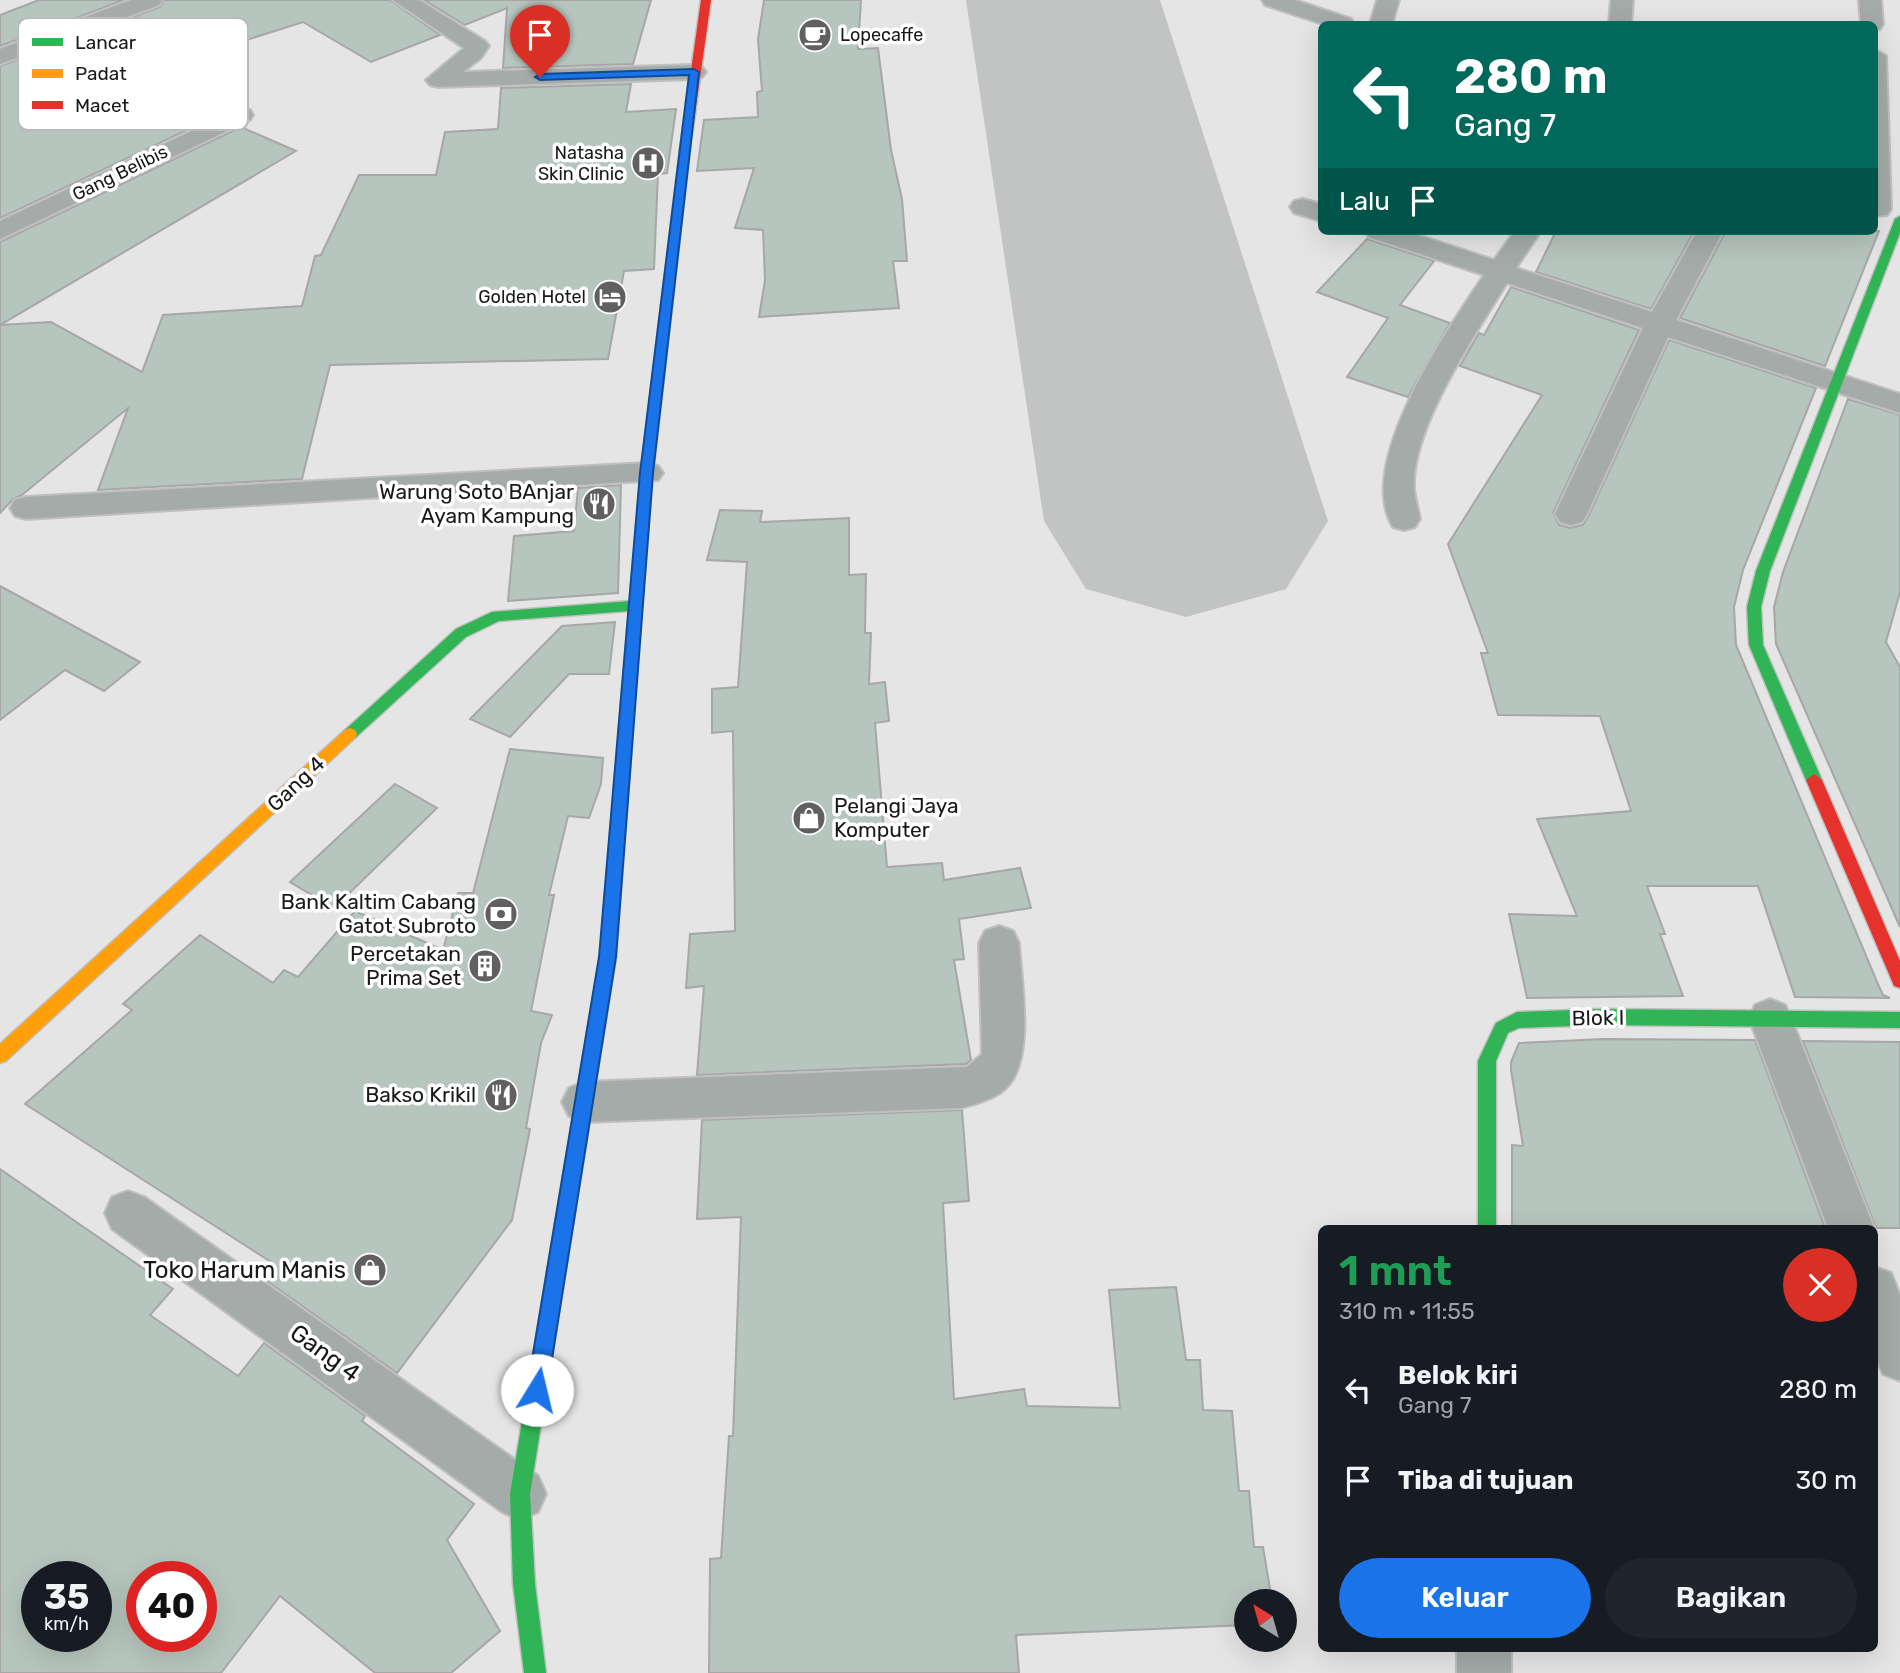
<!DOCTYPE html>
<html lang="id">
<head>
<meta charset="utf-8">
<style>
  body { margin:0; font-family:Rubik,sans-serif; background:#20242c; color:#f1f3f6; height:100vh; display:flex; flex-direction:column; font-size:26px; white-space:nowrap }
  * { box-sizing:border-box; margin:0 }
  p { font-size:23px; color:#9ea1a6 }
  .icon { flex:none; width:38px; height:38px; fill:none; stroke:currentColor; stroke-width:2; stroke-linecap:round; stroke-linejoin:round }
  .map { position:relative; flex:1; overflow:hidden }
  .side { position:absolute; left:1318px; top:1225px; width:560px; height:427px; display:flex; flex-direction:column; background:#171b24; border-radius:10px; box-shadow:0 7px 28px #0002 }
  .side>* { flex:none }
  .top-card { position:absolute; left:1318px; top:21px; width:560px; height:214px; border-radius:10px; box-shadow:0 7px 28px #0002; background:#00695c; color:#fff; overflow:hidden }
  .needle { width:46px; rotate:323deg }
  .buttons { position:absolute; left:1234px; top:1589px; display:grid; gap:14px }
  .buttons a { display:grid; place-items:center; width:63px; height:63px; border-radius:50%; background:#171b24; box-shadow:0 7px 28px #0002; font-size:35px }
  .speed { position:absolute; left:21px; top:1561px; display:flex; gap:14px; font-size:35px; font-weight:700; text-align:center }
  .speed>* { display:grid; place-content:center; width:91px; height:91px; border-radius:50%; background:#171b24; box-shadow:0 7px 28px #0002; line-height:1 }
  .speed small { font-size:18px; font-weight:400 }
  .speed .limit { border:10px solid #d22; background:#fff; color:#111 }
  .pin { position:absolute; display:grid; place-items:center; width:60px; height:60px; color:#fff; margin:-72px -30px; border-radius:50% 50% 50% 0; rotate:-45deg; box-shadow:0 0 7px #0007 }
  .pin .icon { rotate:45deg }
  .me { position:absolute; width:77px; margin:-38px; rotate:9deg; stroke-linejoin:round; filter:drop-shadow(0 0 5px #0008) }
  .turn { display:flex; align-items:center; gap:24px; height:147px; padding:0 21px; font-size:32px }
  .turn .icon { width:91px; height:91px; stroke-width:2.5 }
  .turn b { display:block; font-size:49px; line-height:60px }
  .then { display:flex; align-items:center; height:66px; padding:0 21px; background:#0003; gap:14px; font-size:26px }
  .round { display:grid; place-items:center; flex:none; width:74px; height:74px; border-radius:37px; background:#20242c }
  .summary { display:flex; align-items:center; justify-content:space-between; height:119px; padding:0 21px }
  h1 { font-size:42px; font-weight:600; line-height:52px; color:#1e9e55 }
  .action { display:flex; gap:14px; margin-top:auto; padding:14px 21px }
  .action a { flex:1; height:80px; border-radius:42px; background:#1a73e8; color:#fff; font-size:28px; font-weight:600; line-height:80px; text-align:center }
  .action a+a { background:#20242c; color:#f1f3f6 }
  ul { padding:0; list-style:none }
  li { display:flex; align-items:center; gap:21px; height:91px; padding:0 21px }
  li div { flex:1 }
  li b { display:block; font-size:26px }
  li em { font-style:normal }
  .map>svg:first-child { display:block }
  .lines { fill:none; stroke-linecap:round; stroke-linejoin:round }
  .runway { fill:#c2c4c4; fill-rule:evenodd }
  .building { fill:#b6c5bd; stroke:#a6a7a6; stroke-width:2; fill-rule:evenodd }
  .street-casing { stroke:#bfc0bf; stroke-width:4 }
  .fast-casing { stroke:#bfc0bf; stroke-width:3 }
  .slow-casing { stroke:#bfc0bf; stroke-width:3 }
  .jam-casing { stroke:#bfc0bf; stroke-width:3 }
  .street { fill:#a4aba8; fill-rule:evenodd }
  .fast { fill:#30b455; fill-rule:evenodd }
  .slow { fill:#ff9f0a; fill-rule:evenodd }
  .jam { fill:#e5322d; fill-rule:evenodd }
  .route { fill:#1a73e8; stroke:#114b97; stroke-width:2 }
  .labels { text-anchor:middle; stroke-width:7; stroke-linejoin:round; paint-order:stroke }
  .far-poi-label { font-size:18px; fill:#171818; stroke:#fff; text-anchor:end }
  .far-street-label { font-size:18px; fill:#171818; stroke:#fff }
  .poi-label { font-size:21px; fill:#171818; stroke:#fff; text-anchor:end }
  .street-label { font-size:21px; fill:#171818; stroke:#fff }
  .near-poi-label { font-size:24px; fill:#171818; stroke:#fff; text-anchor:end }
  .near-street-label { font-size:24px; fill:#171818; stroke:#fff }
  .key { fill:#fff; stroke:#b9baba; stroke-width:2 }
  .key-label { font-size:19px; fill:#171818 }
</style>
</head>
<body>
<div class="map">
<svg width="1900" height="1673" viewBox="0 0 1900 1673">
  <rect width="100%" height="100%" fill="#e4e5e4"/>
  <g class="lines">
    <!-- runway -->
    <polygon class="runway" points="966,0 1160,0 1328,521 1286,589 1186,617 1086,589 1044,521"/>
  </g>
  <!-- building -->
  <g class="building">
    <polygon points="39,0 124,0 0,46 0,15"/>
    <polygon points="164,0 390,0 440,35 371,62 303,22 168,65 236,107 0,218 0,66 160,7"/>
    <polygon points="424,0 651,0 633,64 503,68 507,8 465,25"/>
    <polygon points="764,0 861,0 858,49 878,48 891,150 902,199 907,261 893,261 899,308 759,317 765,280 763,230 735,228 754,168 697,171 704,120 758,117 757,92 762,91 758,39"/>
    <polygon points="631,84 626,112 676,109 667,173 658,174 654,269 624,271 608,359 330,365 302,479 98,490 128,408 22,495 13,499 0,513 0,325 51,322 142,372 163,315 302,306 315,256 321,255 359,175 436,175 445,132 498,129 501,88"/>
    <polygon points="241,127 296,151 0,325 0,242"/>
    <polygon points="1556,231 1694,231 1651,309 1536,272"/>
    <polygon points="1726,231 1879,231 1825,366 1680,318"/>
    <polygon points="1367,239 1434,261 1400,305 1450,323 1408,397 1347,377 1388,318 1317,292"/>
    <polygon points="1511,287 1639,330 1553,513 1559,525 1570,528 1583,525 1589,515 1669,340 1816,388 1743,570 1734,607 1736,645 1877,982 1883,995 1890,998 1795,997 1758,886 1647,886 1665,934 1660,934 1683,996 1527,998 1509,914 1577,916 1537,819 1631,811 1600,716 1498,715 1481,653 1488,653 1448,544 1542,395 1460,366 1479,333 1484,335"/>
    <polygon points="1848,399 1900,415 1900,592 1886,642 1900,667 1900,927 1776,644 1774,607 1783,572"/>
    <polygon points="621,485 618,593 508,601 514,536 574,531 578,488"/>
    <polygon points="720,510 762,511 760,522 849,518 849,575 866,574 865,633 871,633 869,684 885,682 889,721 875,723 887,867 942,863 944,880 1020,868 1031,908 959,919 964,959 954,960 971,1060 966,1064 697,1075 704,986 686,988 690,934 735,931 733,731 712,733 712,689 738,687 747,562 707,560"/>
    <polygon points="0,586 140,662 104,691 65,670 0,720"/>
    <polygon points="615,622 609,674 569,674 510,737 470,719 562,626"/>
    <polygon points="510,749 603,758 601,784 589,818 568,816 549,895 554,895 531,1011 552,1015 541,1043 526,1128 530,1129 512,1220 397,1373 260,1276 271,1262 25,1104 132,1010 123,1004 200,935 273,983 284,970 298,977 355,911 443,950 458,893 473,893"/>
    <polygon points="395,784 437,808 334,908 290,882"/>
    <polygon points="1603,1039 1755,1040 1825,1228 1512,1228 1512,1145 1523,1146 1511,1070 1511,1062 1519,1043"/>
    <polygon points="1803,1041 1900,1042 1900,1228 1876,1228"/>
    <polygon points="962,1110 969,1201 943,1203 954,1399 1024,1389 1027,1406 1120,1408 1109,1290 1176,1287 1186,1360 1200,1360 1203,1410 1232,1411 1239,1491 1249,1491 1254,1547 1263,1547 1272,1601 1246,1601 1246,1625 1016,1635 1019,1673 709,1673 710,1559 721,1558 729,1436 733,1436 741,1217 697,1219 702,1120"/>
    <path d="M 0,1169 L 173,1289 L 150,1315 L 238,1376 L 264,1343 L 365,1416 L 362,1421 L 474,1504 L 447,1540 L 500,1631 L 451,1673 L 375,1673 L 280,1596 L 221,1673 L 0,1673 ZM 37,1577 L 96,1577 L 96,1636 L 37,1636 ZM 142,1577 L 201,1577 L 201,1636 L 142,1636 Z"/>
  </g>
  <g class="lines">
    <defs>
      <g id="street">
        <polygon points="131,0 162,0 159,5 0,64 0,49"/>
        <polygon points="393,0 419,0 485,41 489,46 481,58 463,72 694,65 702,67 706,72 702,77 694,79 438,87 430,85 426,80 464,48"/>
        <polygon points="1262,0 1295,0 1351,19 1354,24 1323,24 1265,5"/>
        <polygon points="1377,0 1399,0 1392,24 1370,24"/>
        <polygon points="1611,0 1633,0 1631,24 1609,24"/>
        <polygon points="1859,0 1881,0 1883,24 1880,29 1874,30 1874,24 1861,24"/>
        <polygon points="1874,49 1886,56 1891,209 1887,215 1874,216"/>
        <polygon points="241,108 250,110 253,115 250,120 0,239 0,221"/>
        <polygon points="1303,199 1321,204 1321,221 1294,213 1290,207 1294,201"/>
        <path d="M 1365,231 L 1405,231 L 1494,260 L 1515,231 L 1541,231 L 1516,268 L 1652,312 L 1697,231 L 1723,231 L 1676,320 L 1900,394 L 1900,413 L 1668,337 L 1587,514 L 1582,522 L 1571,525 L 1560,522 L 1555,514 L 1643,328 L 1507,283 C 1476,333 1415,423 1414,482 C 1413,494 1418,507 1420,519 L 1415,527 L 1404,530 L 1393,527 C 1354,464 1448,329 1484,275 L 1369,237 Z"/>
        <polygon points="647,463 658,466 663,473 658,480 26,519 15,516 10,508 15,500 26,497"/>
        <path d="M 999,926 L 1013,931 L 1019,943 C 1021,982 1036,1061 1005,1089 C 994,1099 976,1104 961,1108 L 584,1122 L 569,1116 L 562,1102 L 569,1088 L 584,1082 L 967,1067 L 982,1054 L 979,943 L 985,931 Z"/>
        <polygon points="1770,999 1785,1005 1791,1018 1874,1228 1828,1228 1749,1018 1755,1005"/>
        <polygon points="128,1191 144,1197 538,1476 546,1494 538,1512 520,1520 502,1512 112,1229 105,1213 112,1197"/>
        <polygon points="1874,1267 1891,1273 1900,1296 1900,1381 1883,1374 1874,1353"/>
        <rect x="1457" y="1648" width="54" height="25"/>
      </g>
      <g id="fast">
        <polygon points="685,146 690,149 653,473 630,745 620,745 618,741 629,611 499,621 466,637 355,738 345,738 343,734 345,730 456,629 492,612 630,601 641,473 680,149"/>
        <polygon points="1900,216 1900,233 1770,571 1761,607 1763,645 1822,780 1814,786 1806,780 1749,645 1747,607 1756,571 1895,219"/>
        <polygon points="1603,1009 1900,1012 1900,1028 1603,1025 1519,1028 1508,1033 1496,1061 1496,1228 1478,1228 1478,1061 1496,1023 1517,1012"/>
        <polygon points="572,1166 579,1169 581,1175 530,1494 535,1584 546,1673 524,1673 513,1584 510,1494 563,1175 565,1169"/>
      </g>
      <polygon id="slow" points="350,728 355,730 357,734 355,738 6,1061 0,1063 0,1044 345,730"/>
      <g id="jam">
        <polygon points="701,0 711,0 690,149 685,152 680,149"/>
        <polygon points="625,735 632,741 616,957 581,1175 579,1181 572,1184 565,1181 563,1175 600,957 618,741"/>
        <polygon points="1814,774 1822,780 1900,961 1900,988 1894,986 1892,981 1806,780"/>
      </g>
    </defs>
    <!-- street casing -->
    <use href="#street" class="street-casing"/>
    <!-- fast casing -->
    <use href="#fast" class="fast-casing"/>
    <!-- slow casing -->
    <use href="#slow" class="slow-casing"/>
    <!-- jam casing -->
    <use href="#jam" class="jam-casing"/>
    <!-- street -->
    <use href="#street" class="street"/>
    <!-- fast -->
    <use href="#fast" class="fast"/>
    <!-- slow -->
    <use href="#slow" class="slow"/>
    <!-- jam -->
    <use href="#jam" class="jam"/>
  </g>
  <!-- route -->
  <polygon class="route" points="694,69 699,72 653,473 616,957 547,1390 544,1397 537,1400 530,1397 527,1390 599,957 640,473 689,75 540,80 535,77 540,74"/>
  <!-- icons -->
  <defs>
    <symbol id="cafe-disc" viewBox="-11 -11 22 22"><circle r="9.5" fill="#5f605f" stroke="#fff"/><path d="M-5.5-4.5H6V0H3Q3 3.5 0 3.5H-2.5Q-5.5 3.5-5.5 0ZM3-3.2v2h1.7v-2ZM-6 4.5H4V6H-6Z" fill="#fff"/></symbol>
    <symbol id="hospital-disc" viewBox="-11 -11 22 22"><circle r="9.5" fill="#5f605f" stroke="#fff"/><path d="M-5-5h3v3.5h4V-5h3V5h-3V1.5h-4V5h-3Z" fill="#fff"/></symbol>
    <symbol id="hotel-disc" viewBox="-11 -11 22 22"><circle r="9.5" fill="#5f605f" stroke="#fff"/><path d="M-6-4.5h1.5V1H6V5H4.5V3h-9V5H-6ZM-4 0a1.8 1.8 0 1 1 3.6 0ZM.5 0V-2.5h3Q6-2.5 6 0Z" fill="#fff"/></symbol>
    <symbol id="restaurant-disc" viewBox="-11 -11 22 22"><circle r="9.5" fill="#5f605f" stroke="#fff"/><path d="M-5-6h1v4h1v-4h1v4h1v-4h1v5L-1.5 .5V6h-2V.5L-5-1ZM5-6V6H3V1.5H1.5Q1.5-4 5-6Z" fill="#fff"/></symbol>
    <symbol id="shop-disc" viewBox="-11 -11 22 22"><circle r="9.5" fill="#5f605f" stroke="#fff"/><path d="M-5-2.5h2.3a2.7 3.5 0 0 1 5.4 0H5L5.5 6h-11ZM-1.5-2.5h3a1.5 2.3 0 0 0-3 0Z" fill="#fff"/></symbol>
    <symbol id="bank-disc" viewBox="-11 -11 22 22"><circle r="9.5" fill="#5f605f" stroke="#fff"/><path d="M-6-4H6V4H-6ZM0-2.3a2.3 2.3 0 1 0 0 4.6a2.3 2.3 0 1 0 0-4.6Z" fill="#fff"/></symbol>
    <symbol id="building-disc" viewBox="-11 -11 22 22"><circle r="9.5" fill="#5f605f" stroke="#fff"/><path d="M-4-6H4V6H1V3H-1V6H-4ZM-2.5-4.3h1.7v1.8h-1.7ZM.8-4.3h1.7v1.8H.8ZM-2.5-1h1.7V.8h-1.7ZM.8-1h1.7V.8H.8Z" fill="#fff"/></symbol>
  </defs>
  <g fill-rule="evenodd">
    <use href="#cafe-disc" x="796" y="16" width="38" height="38"/>
    <use href="#hospital-disc" x="629" y="144" width="38" height="38"/>
    <use href="#hotel-disc" x="591" y="278" width="38" height="38"/>
    <use href="#restaurant-disc" x="580" y="485" width="38" height="38"/>
    <use href="#shop-disc" x="790" y="799" width="38" height="38"/>
    <use href="#bank-disc" x="482" y="895" width="38" height="38"/>
    <use href="#building-disc" x="466" y="947" width="38" height="38"/>
    <use href="#restaurant-disc" x="482" y="1076" width="38" height="38"/>
    <use href="#shop-disc" x="351" y="1251" width="38" height="38"/>
  </g>
  <g class="labels">
    <!-- far-poi labels -->
    <g class="far-poi-label">
      <text x="840" y="41" text-anchor="start">Lopecaffe</text>
      <text x="624" y="159">Natasha<tspan x="624" dy="21">Skin Clinic</tspan></text>
      <text x="586" y="303">Golden Hotel</text>
    </g>
    <!-- far-street labels -->
    <g class="far-street-label">
      <text transform="translate(120 173) rotate(-26)" y="6">Gang Belibis</text>
    </g>
    <!-- poi labels -->
    <g class="poi-label">
      <text x="574" y="499">Warung Soto BAnjar<tspan x="574" dy="24">Ayam Kampung</tspan></text>
      <text x="834" y="813" text-anchor="start">Pelangi Jaya<tspan x="834" dy="24">Komputer</tspan></text>
      <text x="476" y="909">Bank Kaltim Cabang<tspan x="476" dy="24">Gatot Subroto</tspan></text>
      <text x="461" y="961">Percetakan<tspan x="461" dy="24">Prima Set</tspan></text>
      <text x="476" y="1102">Bakso Krikil</text>
    </g>
    <!-- street labels -->
    <g class="street-label">
      <text transform="translate(296 784) rotate(-43)" y="7">Gang 4</text>
      <text transform="translate(1598 1018) rotate(-1)" y="7">Blok I</text>
    </g>
    <!-- near-poi labels -->
    <g class="near-poi-label">
      <text x="346" y="1278">Toko Harum Manis</text>
    </g>
    <!-- near-street labels -->
    <g class="near-street-label">
      <text transform="translate(325 1353) rotate(36)" y="8">Gang 4</text>
    </g>
  </g>
  <!-- legend -->
  <rect x="18" y="18" width="230" height="112" rx="10" class="key"/>
  <rect x="32" y="38" width="31" height="8" fill="#30b455"/>
  <rect x="32" y="69" width="31" height="9" fill="#ff9f0a"/>
  <rect x="32" y="101" width="31" height="8" fill="#e5322d"/>
  <g class="key-label">
    <text x="75" y="49">Lancar</text>
    <text x="75" y="80">Padat</text>
    <text x="75" y="112">Macet</text>
  </g>
</svg>
<div class="buttons">
<a><svg class="needle" viewBox="-14 -14 28 28"><path d="M0-13l5 13h-10z" fill="#e53935"/><path d="M0 13l5-13h-10z" fill="#9ea1a6"/></svg></a>
</div>
<div class="speed"><div>35<small>km/h</small></div><div class="limit">40</div></div>
<div class="pin" style="left:540px;top:77px;background:#d93025"><svg class="icon" aria-label="arrive" viewBox="0 0 24 24"><path d="M6 21V4h12l-3 4 3 4H6"/></svg></div>
<svg class="me" style="left:537px;top:1390px" viewBox="-20 -20 40 40"><circle r="19" fill="#fff"/><path d="M0-13L10 11 0 6-10 11z" fill="#1a73e8"/></svg>
<div class="top-card">
<div class="turn"><svg class="icon" aria-label="left" viewBox="0 0 24 24"><path d="M17 20v-9H6M10 6l-5 5 5 5"/></svg><div><b>280 m</b>Gang 7</div></div>
<div class="then">Lalu<svg class="icon" aria-label="arrive" viewBox="0 0 24 24"><path d="M6 21V4h12l-3 4 3 4H6"/></svg></div>
</div>
<section class="side">
<div class="summary"><div><h1>1 mnt</h1><p>310 m · 11:55</p></div><a class="round" style="background:#d93025;color:#fff"><svg class="icon" aria-label="close" viewBox="0 0 24 24"><path d="M6 6l12 12M18 6L6 18"/></svg></a></div>
<ul>
<li><svg class="icon" aria-label="left" viewBox="0 0 24 24"><path d="M17 20v-9H6M10 6l-5 5 5 5"/></svg><div><b>Belok kiri</b><p>Gang 7</p></div><em>280 m</em></li>
<li><svg class="icon" aria-label="arrive" viewBox="0 0 24 24"><path d="M6 21V4h12l-3 4 3 4H6"/></svg><div><b>Tiba di tujuan</b></div><em>30 m</em></li>
</ul>
<div class="action"><a>Keluar</a><a>Bagikan</a></div>
</section>
</div>
</body>
</html>
